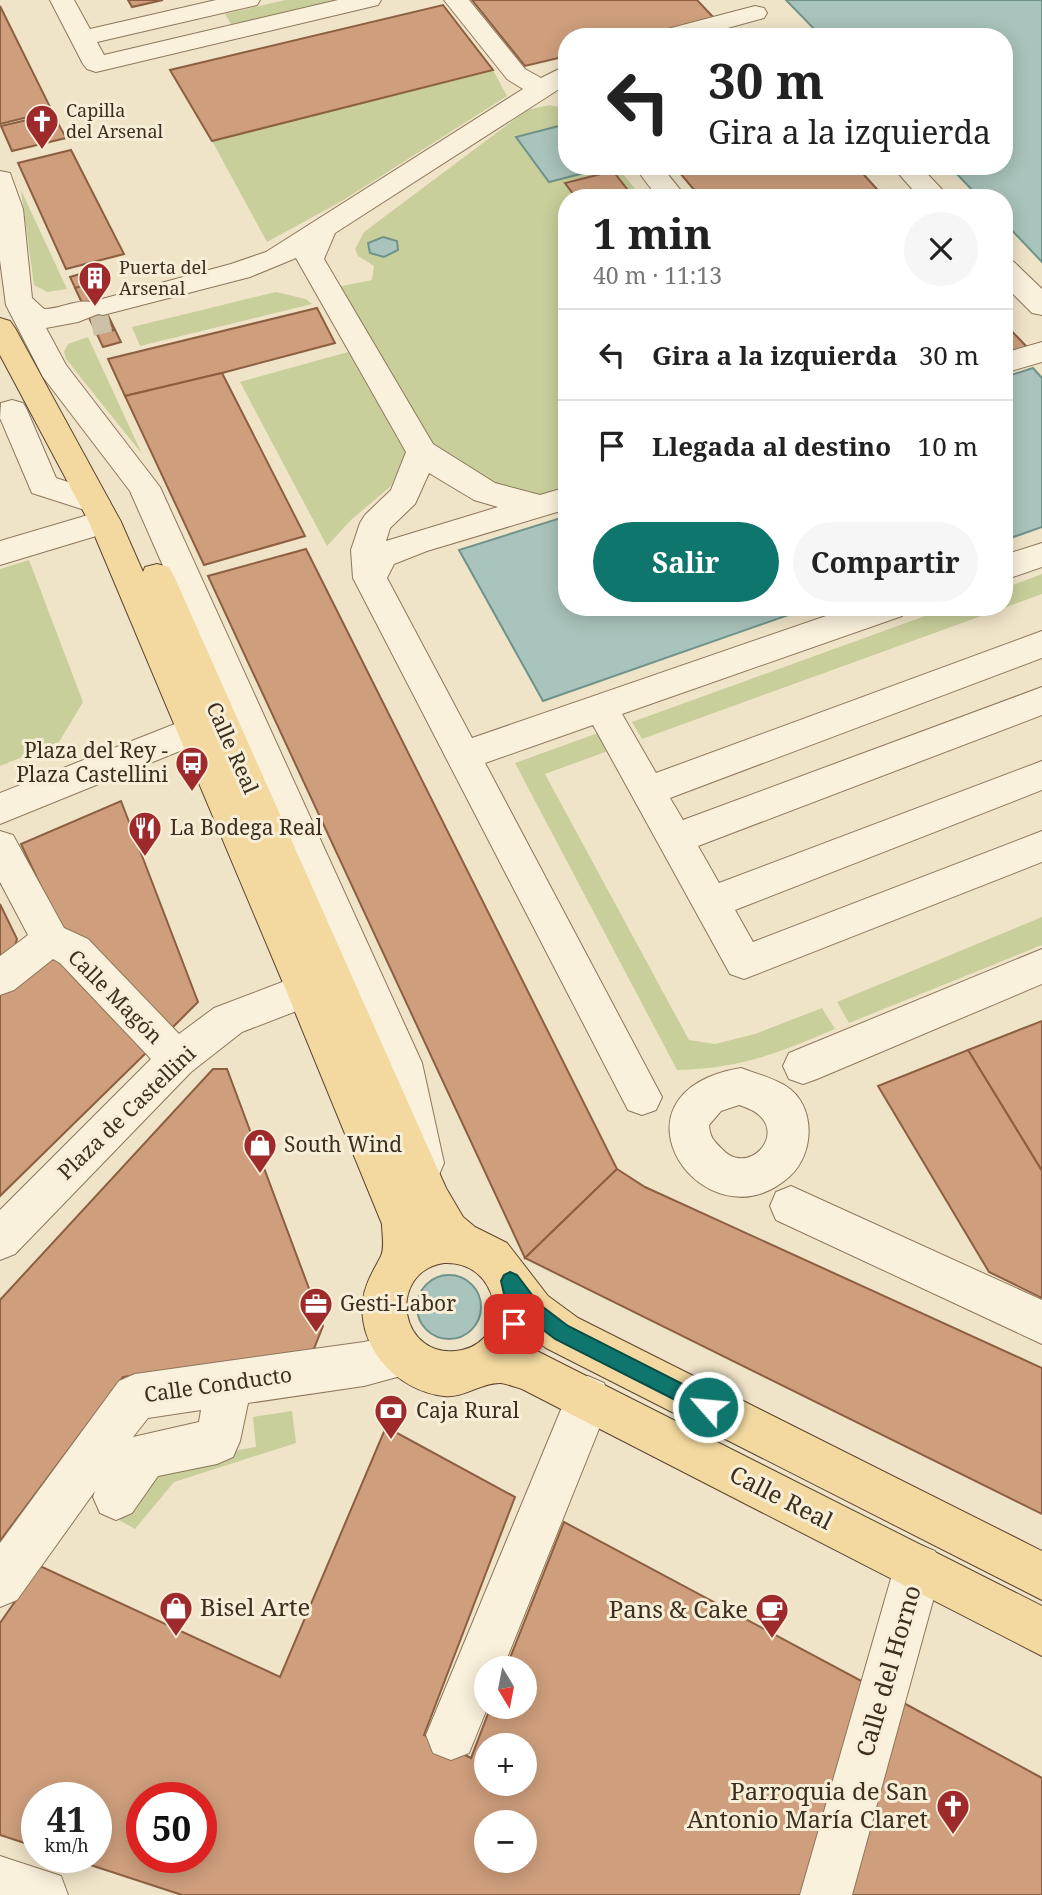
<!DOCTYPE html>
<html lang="es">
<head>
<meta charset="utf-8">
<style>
  body { margin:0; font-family:"Noto Serif",serif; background:#f6f6f6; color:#222; height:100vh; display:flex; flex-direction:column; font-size:26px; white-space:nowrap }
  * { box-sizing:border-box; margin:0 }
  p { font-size:23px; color:#767676 }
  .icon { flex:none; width:38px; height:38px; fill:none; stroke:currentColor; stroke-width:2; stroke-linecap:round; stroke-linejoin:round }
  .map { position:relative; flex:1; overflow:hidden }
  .side { position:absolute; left:558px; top:189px; width:455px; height:427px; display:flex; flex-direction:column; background:#fff; border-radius:28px; box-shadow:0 4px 18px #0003 }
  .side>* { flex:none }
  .top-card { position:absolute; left:558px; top:28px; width:455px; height:147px; border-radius:28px; box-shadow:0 4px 18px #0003; background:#fff; color:#222; overflow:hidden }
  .needle { width:46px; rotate:170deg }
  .tools { position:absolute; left:474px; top:1656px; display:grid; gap:14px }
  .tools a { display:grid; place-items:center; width:63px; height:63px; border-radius:50%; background:#fff; box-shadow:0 4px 18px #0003; font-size:35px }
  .speed { position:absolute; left:21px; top:1782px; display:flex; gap:14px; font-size:35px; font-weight:700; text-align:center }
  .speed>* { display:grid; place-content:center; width:91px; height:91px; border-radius:50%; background:#fff; box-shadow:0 4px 18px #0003; line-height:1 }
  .speed small { font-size:18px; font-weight:400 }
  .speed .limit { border:10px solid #d22; background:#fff; color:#111 }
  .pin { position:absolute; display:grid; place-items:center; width:60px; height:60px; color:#fff; margin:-30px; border-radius:14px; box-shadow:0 4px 10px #0006 }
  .me { position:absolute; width:77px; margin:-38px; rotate:297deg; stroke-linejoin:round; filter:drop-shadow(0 0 5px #0008) }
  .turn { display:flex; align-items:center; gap:24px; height:147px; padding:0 35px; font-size:32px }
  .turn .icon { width:91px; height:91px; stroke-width:2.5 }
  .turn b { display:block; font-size:49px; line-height:60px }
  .round { display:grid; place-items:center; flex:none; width:74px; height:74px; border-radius:37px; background:#f6f6f6 }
  .headline { display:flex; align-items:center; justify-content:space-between; height:119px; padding:0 35px }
  h1 { font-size:42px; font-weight:700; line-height:52px }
  .action { display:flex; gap:14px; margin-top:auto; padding:14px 35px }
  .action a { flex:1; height:80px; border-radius:42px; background:#0f766e; color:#fff; font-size:28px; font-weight:700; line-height:80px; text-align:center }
  .action a+a { background:#f6f6f6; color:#222 }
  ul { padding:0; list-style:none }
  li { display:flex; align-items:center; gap:21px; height:91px; padding:0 35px; border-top:2px solid #e0e0e0 }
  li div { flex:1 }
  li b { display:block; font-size:26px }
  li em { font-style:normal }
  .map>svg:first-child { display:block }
  .green { fill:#c9cf9b }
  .water { fill:#a9c4bc; stroke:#6f938a; stroke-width:2 }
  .building { fill:#cf9f7d; stroke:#8d5f41; stroke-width:2; fill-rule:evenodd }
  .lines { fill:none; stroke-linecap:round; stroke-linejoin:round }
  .minor-tunnel { stroke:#ccc0a6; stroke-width:28; stroke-dasharray:28 14; stroke-linecap:butt }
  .minor-casing { stroke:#8d765c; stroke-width:2 }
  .major-casing { stroke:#5b4430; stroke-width:2 }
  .minor { fill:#faf1dc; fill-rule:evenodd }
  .major { fill:#f3d9a0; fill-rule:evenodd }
  .route { fill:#0f766e; stroke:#0a4d48; stroke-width:2 }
  .labels { text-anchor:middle; stroke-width:6; stroke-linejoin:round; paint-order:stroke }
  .far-poi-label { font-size:18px; fill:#3d2e20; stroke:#f7eed8; text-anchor:start }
  .street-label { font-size:21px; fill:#3d2e20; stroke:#f7eed8 }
  .poi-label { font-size:21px; fill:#3d2e20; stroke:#f7eed8; text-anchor:start }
  .near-street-label { font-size:24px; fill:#3d2e20; stroke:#f7eed8 }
  .near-poi-label { font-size:24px; fill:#3d2e20; stroke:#f7eed8; text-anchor:end }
</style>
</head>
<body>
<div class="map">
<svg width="1042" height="1895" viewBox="0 0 1042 1895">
  <rect width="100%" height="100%" fill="#f0e4c8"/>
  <!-- green -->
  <g class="green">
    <polygon points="285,0 342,0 232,26 225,14"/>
    <polygon points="493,70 507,96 342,201 267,242 212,141"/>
    <polygon points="550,105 567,109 567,166 617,166 642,198 567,198 567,497 540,506 453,474 326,289 372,280 374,266 358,256 355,249 364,232 527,110"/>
    <polygon points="21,190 67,289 47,292 34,285"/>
    <polygon points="276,292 306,299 312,304 140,346 132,327"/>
    <polygon points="88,337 142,454 66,359 64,352 68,344"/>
    <polygon points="348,352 406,454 391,486 351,520 327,546 240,382"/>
    <polygon points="29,560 83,702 59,742 0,766 0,569"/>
    <polygon points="1042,574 1042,594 642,739 632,722 950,607 1004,607 1005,588"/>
    <path d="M 598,733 L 608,751 L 545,774 L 689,1040 L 715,1044 L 755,1034 L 822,1008 L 835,1029 C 776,1054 742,1068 677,1070 L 515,763 Z"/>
    <polygon points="1042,917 1042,945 849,1023 837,1002"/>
    <polygon points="292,1411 296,1443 174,1482 135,1529 119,1520 154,1465 256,1447 253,1417"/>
  </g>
  <!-- water -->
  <g class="water">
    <polygon points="786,0 1042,0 1042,262 1005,223 1004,198 980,198 949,166 1004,166 1004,37 822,37"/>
    <polygon points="559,126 567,137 567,166 589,166 592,171 549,182 516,137"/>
    <polygon points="383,237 397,241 398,250 384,257 370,253 368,243"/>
    <polygon points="1033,368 1042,378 1042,527 1005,540 1005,377"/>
    <polygon points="567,516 567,607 811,607 543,701 459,550"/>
    <circle cx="449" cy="1307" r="32"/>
  </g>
  <!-- building -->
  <g class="building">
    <polygon points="128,0 163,0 132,7"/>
    <polygon points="472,0 697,0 715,19 643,37 567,37 567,56 525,66"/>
    <polygon points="443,5 493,70 212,141 170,70"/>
    <polygon points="0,6 52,111 0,124"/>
    <polygon points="723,26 733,37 682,37"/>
    <polygon points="53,114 66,138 12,151 1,126"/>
    <polygon points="71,150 124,254 66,269 18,163"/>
    <polygon points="674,166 856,166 885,198 701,198"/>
    <polygon points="613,171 634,198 576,198 565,183"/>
    <polygon points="87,272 121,342 103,347 70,277"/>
    <polygon points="92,283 114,330 97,334 75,288"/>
    <polygon points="317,308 335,343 222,373 125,396 108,359"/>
    <polygon points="1004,323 1028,348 1004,355"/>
    <polygon points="222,373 305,536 204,565 125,396"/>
    <polygon points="306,549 617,1169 525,1258 208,576"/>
    <polygon points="121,801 198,1002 168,1032 59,925 21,844"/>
    <polygon points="0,904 17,939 11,959 0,967"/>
    <polygon points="47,959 64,960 151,1048 0,1196 0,994"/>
    <polygon points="1042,1021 1042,1171 968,1050"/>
    <polygon points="968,1050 1042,1171 1042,1298 989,1272 878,1086"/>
    <polygon points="213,1069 227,1069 323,1326 313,1351 123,1377 0,1541 0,1300"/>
    <polygon points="617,1169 645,1187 1042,1368 1042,1514 525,1258"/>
    <path d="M 386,1427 L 515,1497 L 424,1735 L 471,1758 L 491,1706 L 525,1706 L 525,1668 L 506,1668 L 564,1522 L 869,1685 L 810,1895 L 182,1895 L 66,1857 L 96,1857 L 96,1797 L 37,1797 L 37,1847 L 0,1835 L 0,1623 L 40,1566 L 280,1677 ZM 486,1745 L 525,1745 L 525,1783 L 486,1783 ZM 142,1797 L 201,1797 L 201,1857 L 142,1857 ZM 486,1822 L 525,1822 L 525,1860 L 486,1860 Z"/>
    <polygon points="900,1701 1042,1778 1042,1895 847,1895"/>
  </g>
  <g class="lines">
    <!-- minor-tunnel -->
    <polyline class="minor-tunnel" points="91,322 109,318"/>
    <defs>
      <g id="minor">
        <polygon points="50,0 74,0 90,29 216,0 260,0 257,5 97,42 104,55 338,0 381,0 378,5 96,72 87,69 83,64"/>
        <path d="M 444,0 L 469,0 L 525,69 L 541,78 L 567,65 L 567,84 L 335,233 L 324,259 L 433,444 L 495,483 L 540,495 L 567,487 L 567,509 L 427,551 L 394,564 L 387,578 L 472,738 L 852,607 L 907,607 L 902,616 L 622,714 L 656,773 L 1042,631 L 1042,658 L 670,798 L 683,820 L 1042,687 L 1042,715 L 698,846 L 719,883 L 1042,761 L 1042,790 L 735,910 L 753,942 L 1042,831 L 1042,862 L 744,979 L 730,974 L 593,725 L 485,763 L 662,1097 L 656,1110 L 642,1115 L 628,1110 L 353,578 L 351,550 L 360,523 L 365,515 L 391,490 L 406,452 L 296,258 L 250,277 L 103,315 L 98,314 L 78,322 L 46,328 L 66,365 L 160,487 L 422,1063 L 444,1163 L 438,1177 L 423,1182 L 408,1177 L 402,1163 L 382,1063 L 130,491 L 43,377 L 6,305 L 0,260 L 0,171 L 10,173 L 23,209 L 32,298 L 44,309 C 60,309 76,299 91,302 L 231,264 L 266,252 L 523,89 L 507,79 ZM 429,473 L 474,500 L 498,507 L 386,541 L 390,528 L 415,504 Z"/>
        <polygon points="755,6 764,8 767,13 764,18 695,37 653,37 656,32"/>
        <polygon points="634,166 661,166 687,198 658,198"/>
        <polygon points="892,166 920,166 950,198 920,198"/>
        <polygon points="1004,259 1014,262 1042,289 1042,315 1032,313 1004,285"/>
        <polygon points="1042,342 1042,362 1004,373 1004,353"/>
        <polygon points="12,400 23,403 27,410 56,478 105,494 110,502 105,510 94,513 32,493 0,418 1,403"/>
        <polygon points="105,510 116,514 121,522 116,530 0,565 0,541"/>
        <polygon points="1042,543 1042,567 1004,580 1004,555"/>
        <polygon points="195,716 207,720 213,730 207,740 0,824 0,793"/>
        <polygon points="0,831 13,835 64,928 88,939 179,1034 214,1008 306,973 320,978 326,990 320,1002 242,1032 191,1072 15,1254 0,1260 0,1210 151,1059 60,963 53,959 14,990 0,995 0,956 28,935 0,882"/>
        <polygon points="1042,949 1042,984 817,1079 803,1084 789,1079 783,1066 789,1053"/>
        <path d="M 741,1068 C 755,1073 772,1078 786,1086 C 816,1105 815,1153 790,1176 C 706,1253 594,1093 741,1068 ZM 739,1105 C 745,1107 754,1110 759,1115 C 785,1138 746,1176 722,1149 C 713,1140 710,1137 709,1125 L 721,1111 Z"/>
        <polygon points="791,1186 1042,1300 1042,1344 776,1220 770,1206 776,1192"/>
        <path d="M 403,1333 L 419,1339 L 425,1355 L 419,1371 L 364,1386 L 248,1403 L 240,1441 L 233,1457 L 217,1464 L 158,1476 L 132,1513 L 116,1520 L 100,1513 L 93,1497 L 95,1491 L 17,1600 L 0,1607 L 0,1543 L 119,1381 L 135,1374 L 364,1342 ZM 201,1410 L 199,1422 L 133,1437 L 148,1418 Z"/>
        <polygon points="588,1376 604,1383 611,1399 503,1668 486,1668 488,1706 469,1753 451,1760 433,1753 426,1735 572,1383"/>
        <polygon points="918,1544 935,1551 942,1568 852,1895 800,1895 894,1568 901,1551"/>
        <polygon points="0,1856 61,1876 68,1895 0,1895"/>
      </g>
      <path id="major" d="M 0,318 L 10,321 L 15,328 L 121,522 L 143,572 L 145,567 L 157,564 L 169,567 L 174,576 L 446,1188 L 463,1217 L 475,1227 L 507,1243 L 548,1296 L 578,1318 L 1042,1551 L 1042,1600 L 546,1348 L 531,1337 L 527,1346 L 1042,1606 L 1042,1656 L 522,1389 C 515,1387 508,1384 501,1383 C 482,1382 465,1398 444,1396 C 398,1391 357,1348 363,1300 C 365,1283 374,1270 381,1256 C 385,1247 382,1233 382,1224 L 286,990 L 89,522 L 0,355 ZM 444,1263 C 500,1260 513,1339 462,1350 C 399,1363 385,1272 444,1263 Z"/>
    </defs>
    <!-- minor casing -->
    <use href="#minor" class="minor-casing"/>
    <!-- major casing -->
    <use href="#major" class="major-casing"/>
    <!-- minor -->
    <use href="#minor" class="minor"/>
    <!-- major -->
    <use href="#major" class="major"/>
  </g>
  <!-- route -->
  <polygon class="route" points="510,1272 517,1275 539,1304 568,1326 714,1400 717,1407 714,1413 708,1416 701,1413 555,1339 524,1315 520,1330 514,1333 507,1330 505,1324 507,1307 501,1281 504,1275"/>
  <!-- icons -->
  <defs>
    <symbol id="church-pin" viewBox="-11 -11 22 30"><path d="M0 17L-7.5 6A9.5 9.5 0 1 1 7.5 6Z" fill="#9e2a2b" stroke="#f7eed8"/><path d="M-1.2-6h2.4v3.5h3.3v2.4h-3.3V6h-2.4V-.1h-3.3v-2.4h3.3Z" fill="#fff"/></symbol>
    <symbol id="building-pin" viewBox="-11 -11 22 30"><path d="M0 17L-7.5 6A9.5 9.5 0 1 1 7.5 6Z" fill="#9e2a2b" stroke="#f7eed8"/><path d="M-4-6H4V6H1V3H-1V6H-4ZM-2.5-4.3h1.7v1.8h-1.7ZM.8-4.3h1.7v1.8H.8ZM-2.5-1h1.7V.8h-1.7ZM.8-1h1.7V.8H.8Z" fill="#fff"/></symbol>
    <symbol id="bus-pin" viewBox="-11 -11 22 30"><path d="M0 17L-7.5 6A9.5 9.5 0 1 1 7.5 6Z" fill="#9e2a2b" stroke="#f7eed8"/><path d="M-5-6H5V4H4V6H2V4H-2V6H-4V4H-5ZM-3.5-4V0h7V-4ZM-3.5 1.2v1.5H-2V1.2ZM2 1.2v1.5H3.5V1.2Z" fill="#fff"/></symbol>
    <symbol id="restaurant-pin" viewBox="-11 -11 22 30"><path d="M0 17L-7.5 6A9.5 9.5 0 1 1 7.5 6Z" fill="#9e2a2b" stroke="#f7eed8"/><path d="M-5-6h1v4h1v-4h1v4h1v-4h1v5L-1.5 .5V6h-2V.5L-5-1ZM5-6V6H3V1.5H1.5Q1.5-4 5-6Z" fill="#fff"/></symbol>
    <symbol id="shop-pin" viewBox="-11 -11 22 30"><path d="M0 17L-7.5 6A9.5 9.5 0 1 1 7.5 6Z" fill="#9e2a2b" stroke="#f7eed8"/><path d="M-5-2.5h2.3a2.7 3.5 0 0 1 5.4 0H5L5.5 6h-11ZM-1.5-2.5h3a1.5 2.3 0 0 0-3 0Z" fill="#fff"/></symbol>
    <symbol id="office-pin" viewBox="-11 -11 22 30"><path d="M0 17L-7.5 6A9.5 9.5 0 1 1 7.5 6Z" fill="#9e2a2b" stroke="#f7eed8"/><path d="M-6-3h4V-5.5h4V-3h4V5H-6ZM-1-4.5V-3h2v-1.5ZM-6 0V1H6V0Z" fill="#fff"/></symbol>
    <symbol id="bank-pin" viewBox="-11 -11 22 30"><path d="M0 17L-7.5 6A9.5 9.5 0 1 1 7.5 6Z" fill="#9e2a2b" stroke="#f7eed8"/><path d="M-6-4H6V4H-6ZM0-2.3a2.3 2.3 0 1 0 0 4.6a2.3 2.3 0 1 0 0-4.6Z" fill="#fff"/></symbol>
    <symbol id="cafe-pin" viewBox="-11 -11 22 30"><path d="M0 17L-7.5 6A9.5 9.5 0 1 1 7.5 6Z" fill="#9e2a2b" stroke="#f7eed8"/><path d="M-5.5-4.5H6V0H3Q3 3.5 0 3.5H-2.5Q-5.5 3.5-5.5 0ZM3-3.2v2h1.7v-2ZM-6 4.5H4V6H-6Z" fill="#fff"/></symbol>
  </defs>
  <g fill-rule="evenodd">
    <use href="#church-pin" x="23" y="102" width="38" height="52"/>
    <use href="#building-pin" x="76" y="259" width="38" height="52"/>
    <use href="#bus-pin" x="173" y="744" width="38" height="52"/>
    <use href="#restaurant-pin" x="126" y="809" width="38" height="52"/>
    <use href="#shop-pin" x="241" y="1126" width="38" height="52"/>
    <use href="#office-pin" x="297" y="1285" width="38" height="52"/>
    <use href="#bank-pin" x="372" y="1392" width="38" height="52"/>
    <use href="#shop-pin" x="157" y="1589" width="38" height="52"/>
    <use href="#cafe-pin" x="753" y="1591" width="38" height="52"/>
    <use href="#church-pin" x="934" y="1787" width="38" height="52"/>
  </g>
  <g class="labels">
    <!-- far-poi labels -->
    <g class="far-poi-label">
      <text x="66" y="117">Capilla<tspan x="66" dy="21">del Arsenal</tspan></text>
      <text x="119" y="274">Puerta del<tspan x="119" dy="21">Arsenal</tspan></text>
    </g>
    <!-- street labels -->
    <g class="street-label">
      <text transform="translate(232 748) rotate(66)" y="7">Calle Real</text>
      <text transform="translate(115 997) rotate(45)" y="7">Calle Magón</text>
      <text transform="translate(127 1113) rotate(-44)" y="7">Plaza de Castellini</text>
      <text transform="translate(218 1385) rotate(-8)" y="7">Calle Conducto</text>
    </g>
    <!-- poi labels -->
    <g class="poi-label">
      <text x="168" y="758" text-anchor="end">Plaza del Rey -<tspan x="168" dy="24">Plaza Castellini</tspan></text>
      <text x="170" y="835">La Bodega Real</text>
      <text x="284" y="1152">South Wind</text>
      <text x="340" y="1311">Gesti-Labor</text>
      <text x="416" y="1418">Caja Rural</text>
    </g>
    <!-- near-street labels -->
    <g class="near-street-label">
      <text transform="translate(781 1498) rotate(27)" y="8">Calle Real</text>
      <text transform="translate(889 1671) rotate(-74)" y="8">Calle del Horno</text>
    </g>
    <!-- near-poi labels -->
    <g class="near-poi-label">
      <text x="200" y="1616" text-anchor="start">Bisel Arte</text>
      <text x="748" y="1618">Pans &amp; Cake</text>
      <text x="928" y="1800">Parroquia de San<tspan x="928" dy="28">Antonio María Claret</tspan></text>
    </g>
  </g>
</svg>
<div class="tools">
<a><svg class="needle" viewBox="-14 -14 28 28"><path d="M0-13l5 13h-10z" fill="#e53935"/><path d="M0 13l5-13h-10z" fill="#767676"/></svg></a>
<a>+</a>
<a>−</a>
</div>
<div class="speed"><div>41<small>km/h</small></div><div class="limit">50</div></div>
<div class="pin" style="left:514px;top:1324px;background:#d93025"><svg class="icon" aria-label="arrive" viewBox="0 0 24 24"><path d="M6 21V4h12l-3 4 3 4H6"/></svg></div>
<svg class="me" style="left:708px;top:1407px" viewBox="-20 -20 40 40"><circle r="17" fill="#0f766e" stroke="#fff" stroke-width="3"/><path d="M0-11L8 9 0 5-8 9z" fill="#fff"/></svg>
<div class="top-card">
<div class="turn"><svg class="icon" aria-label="left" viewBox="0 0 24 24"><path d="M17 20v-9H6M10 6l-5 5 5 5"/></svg><div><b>30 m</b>Gira a la izquierda</div></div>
</div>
<section class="side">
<div class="headline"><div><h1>1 min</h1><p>40 m · 11:13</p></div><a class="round"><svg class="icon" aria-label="close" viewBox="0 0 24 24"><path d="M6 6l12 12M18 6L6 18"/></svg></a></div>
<ul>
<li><svg class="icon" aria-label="left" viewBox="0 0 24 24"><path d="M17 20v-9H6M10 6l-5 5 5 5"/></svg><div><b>Gira a la izquierda</b></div><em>30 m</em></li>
<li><svg class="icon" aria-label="arrive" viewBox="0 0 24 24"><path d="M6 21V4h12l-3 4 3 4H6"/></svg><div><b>Llegada al destino</b></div><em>10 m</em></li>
</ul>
<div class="action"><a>Salir</a><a>Compartir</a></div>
</section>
</div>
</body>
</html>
